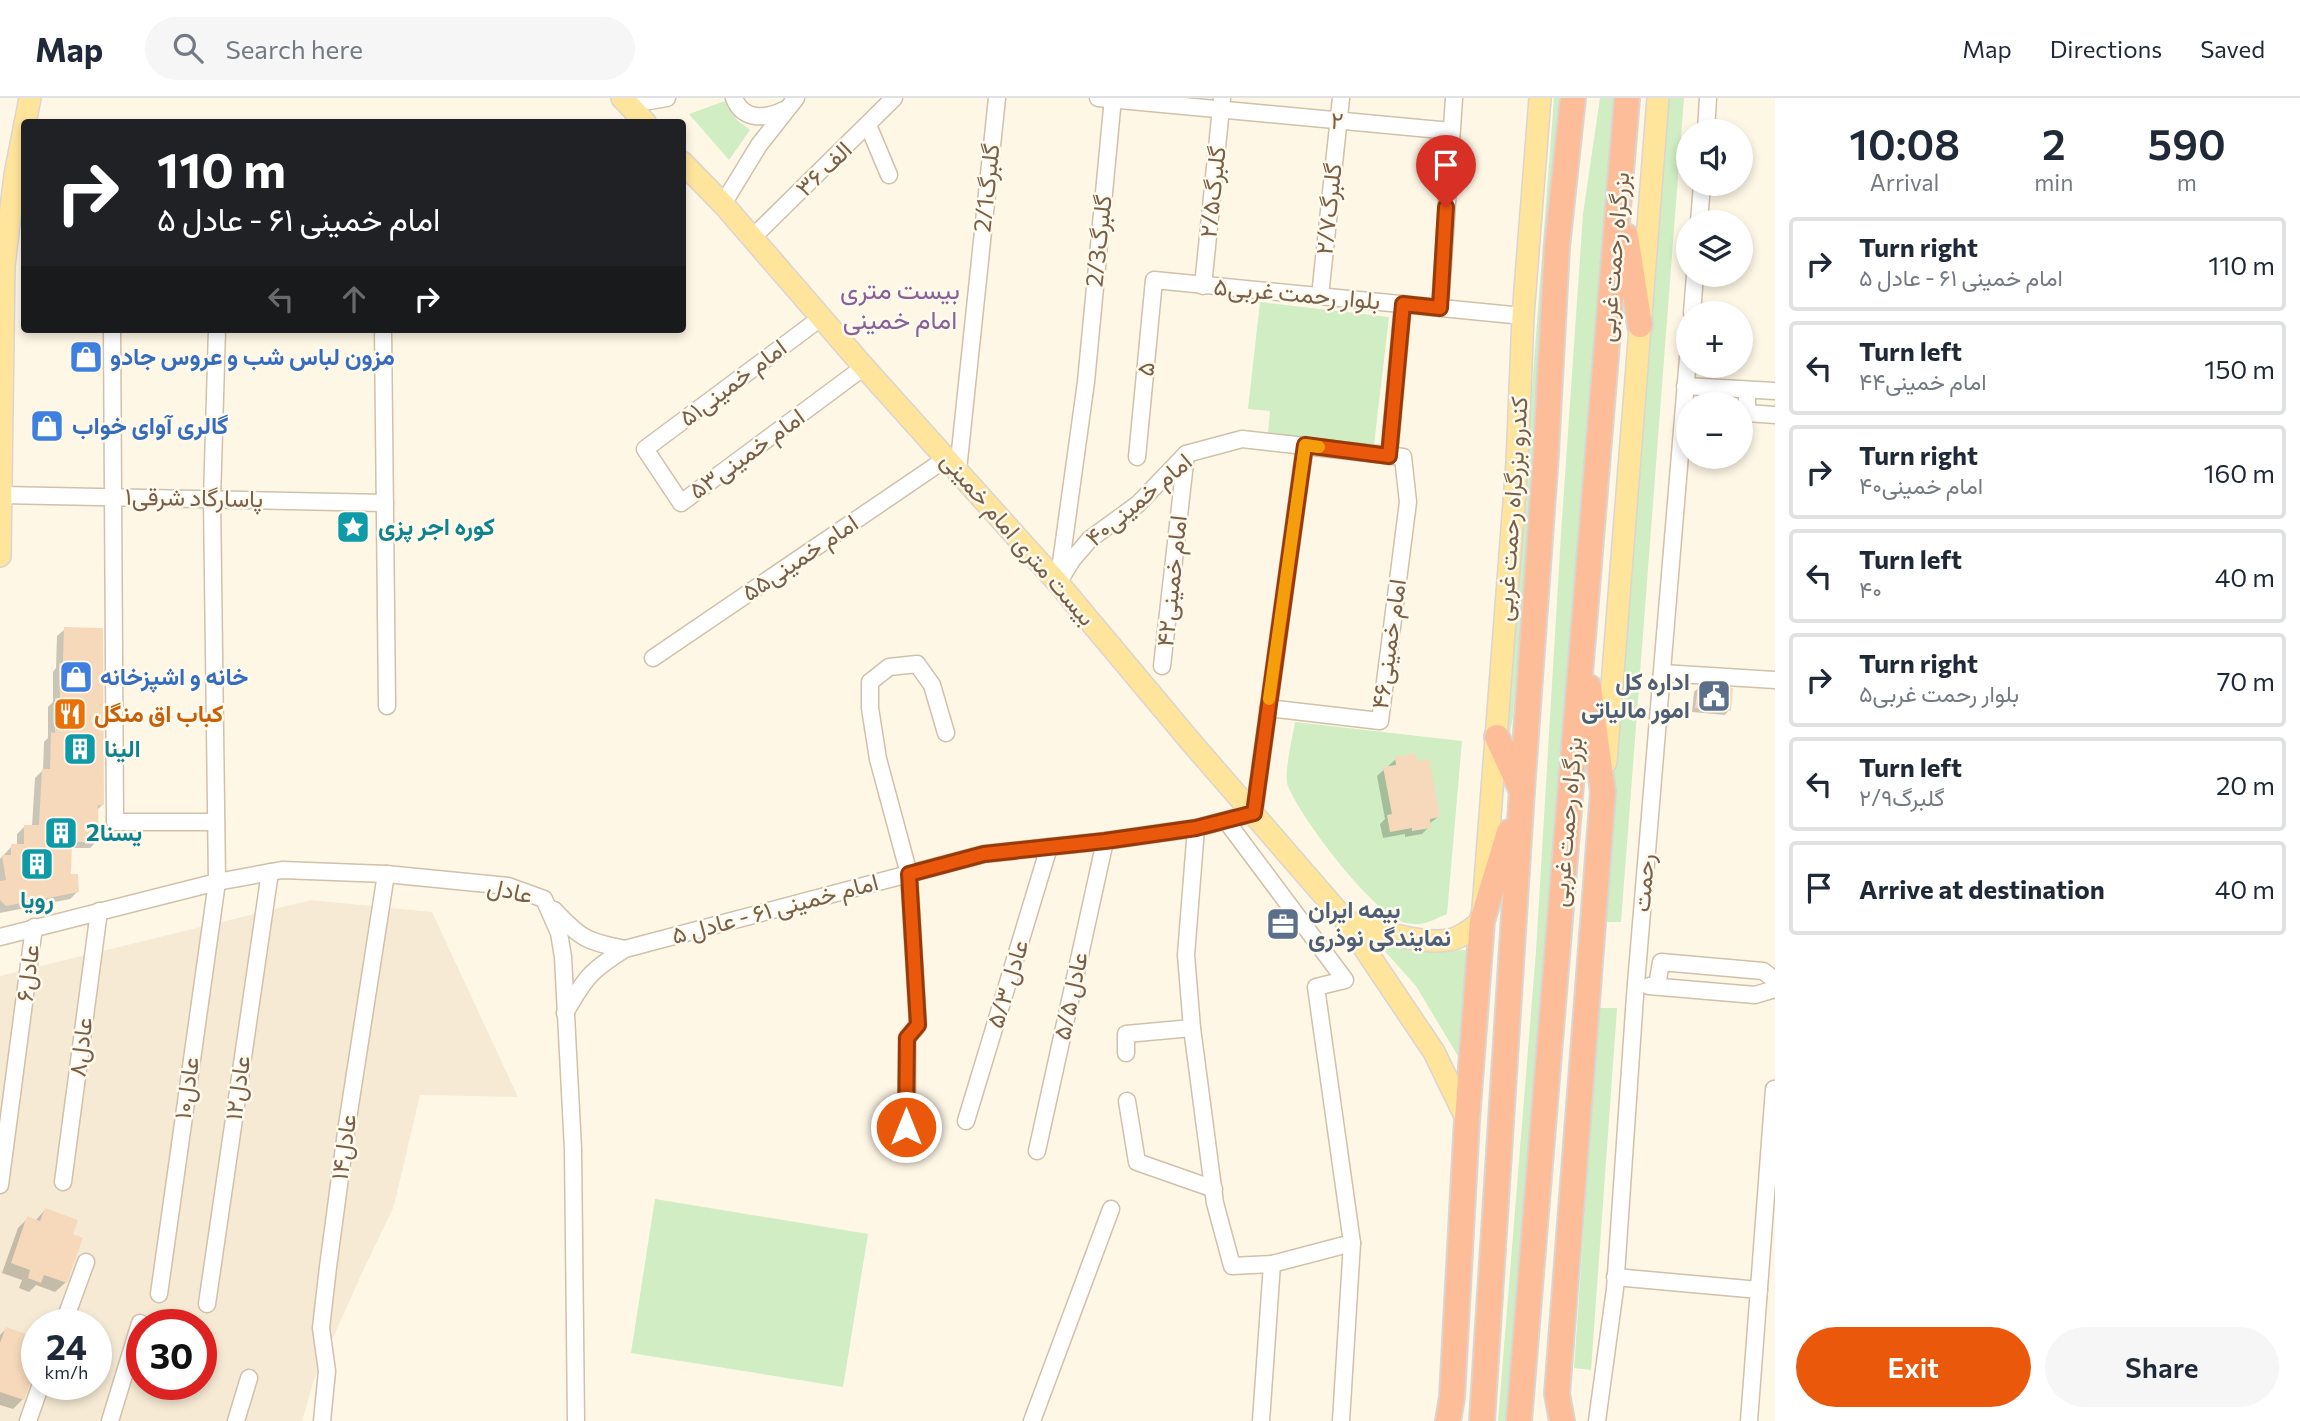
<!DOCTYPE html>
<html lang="en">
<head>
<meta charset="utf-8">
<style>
  body { margin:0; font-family:Commissioner,Vazirmatn,sans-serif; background:#f6f6f7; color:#1f2937; height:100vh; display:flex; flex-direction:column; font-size:26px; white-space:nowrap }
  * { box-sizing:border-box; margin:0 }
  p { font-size:23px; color:#747a83 }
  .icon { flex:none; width:38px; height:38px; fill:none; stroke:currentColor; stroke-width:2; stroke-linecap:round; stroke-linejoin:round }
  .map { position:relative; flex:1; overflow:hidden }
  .side { display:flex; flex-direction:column; background:#fff; width:525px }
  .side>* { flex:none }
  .hud { position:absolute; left:21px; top:21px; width:665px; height:214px; border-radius:7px; box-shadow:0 4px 10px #0003; background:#202124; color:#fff; overflow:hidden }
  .buttons { position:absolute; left:1676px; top:21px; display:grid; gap:14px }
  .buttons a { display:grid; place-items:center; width:77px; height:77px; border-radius:50%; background:#fff; box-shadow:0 4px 10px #0003; font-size:35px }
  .speed { position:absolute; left:21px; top:1211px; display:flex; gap:14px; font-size:35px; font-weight:700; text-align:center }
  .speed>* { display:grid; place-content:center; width:91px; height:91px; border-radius:50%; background:#fff; box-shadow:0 4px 10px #0003; line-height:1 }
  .speed small { font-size:18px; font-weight:400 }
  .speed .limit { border:10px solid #d22; background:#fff; color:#111 }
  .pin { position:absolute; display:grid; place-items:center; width:60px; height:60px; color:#fff; margin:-72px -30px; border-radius:50% 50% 50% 0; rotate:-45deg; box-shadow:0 0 7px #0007 }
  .pin .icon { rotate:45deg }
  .me { position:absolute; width:77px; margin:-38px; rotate:0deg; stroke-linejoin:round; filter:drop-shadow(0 0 5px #0008) }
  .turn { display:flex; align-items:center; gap:24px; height:147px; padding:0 21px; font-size:32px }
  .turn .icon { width:91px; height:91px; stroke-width:2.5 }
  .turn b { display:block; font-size:49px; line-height:60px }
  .lanes { display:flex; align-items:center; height:66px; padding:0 21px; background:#0003; justify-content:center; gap:35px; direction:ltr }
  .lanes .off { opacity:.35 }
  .eta { display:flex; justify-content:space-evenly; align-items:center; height:119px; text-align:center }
  .eta b { font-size:42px; font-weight:600; line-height:49px }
  .primary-button { display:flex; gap:14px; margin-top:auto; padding:14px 21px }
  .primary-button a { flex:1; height:80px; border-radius:42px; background:#ea580c; color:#fff; font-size:28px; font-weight:600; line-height:80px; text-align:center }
  .primary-button a+a { background:#f6f6f7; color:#1f2937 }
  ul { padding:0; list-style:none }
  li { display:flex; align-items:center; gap:21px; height:94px; margin:0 14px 10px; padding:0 7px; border:4px solid #e0e1e3; border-radius:7px }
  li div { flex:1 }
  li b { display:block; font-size:26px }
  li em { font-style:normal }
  header { display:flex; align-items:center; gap:42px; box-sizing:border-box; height:98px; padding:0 35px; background:#fff; border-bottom:2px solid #e0e1e3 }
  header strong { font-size:33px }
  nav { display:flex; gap:38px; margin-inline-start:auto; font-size:24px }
  .search { width:490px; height:63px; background:#f6f6f7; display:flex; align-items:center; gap:18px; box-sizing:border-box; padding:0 24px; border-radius:38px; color:#747a83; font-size:26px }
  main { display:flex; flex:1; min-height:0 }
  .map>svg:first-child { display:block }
  .residential { fill:#f6ead4; fill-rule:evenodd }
  .green { fill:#d0edc3 }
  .shadow { fill:#0003 }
  .building { fill:#f6d9bb }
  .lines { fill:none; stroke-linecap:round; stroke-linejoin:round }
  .minor-casing { stroke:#d1c0aa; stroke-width:19 }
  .major-casing { stroke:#dcd5cf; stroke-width:24 }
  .highway-casing { stroke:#dcd5cf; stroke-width:28 }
  .minor { stroke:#fff; stroke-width:16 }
  .major { stroke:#ffe49c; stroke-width:21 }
  .highway { stroke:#fdbd98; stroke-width:24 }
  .route-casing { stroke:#983908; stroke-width:18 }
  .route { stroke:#ea580c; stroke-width:12 }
  .slow { stroke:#f59e0b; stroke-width:12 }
  .labels { text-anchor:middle; stroke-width:5; stroke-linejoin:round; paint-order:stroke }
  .street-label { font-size:24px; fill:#7a5f48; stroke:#fffaee }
  .shop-label { font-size:24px; font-weight:bold; fill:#366cbe; stroke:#fffaee; text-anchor:start }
  .culture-label { font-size:24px; font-weight:bold; fill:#0d838f; stroke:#fffaee; text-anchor:start }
  .service-label { font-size:24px; font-weight:bold; fill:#4e5e75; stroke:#fffaee; text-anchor:end }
  .food-label { font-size:24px; font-weight:bold; fill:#c56008; stroke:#fffaee; text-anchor:start }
  .neighbourhood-label { font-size:26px; fill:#8a6097; stroke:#fffaee }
</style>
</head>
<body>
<header>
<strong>Map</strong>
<div class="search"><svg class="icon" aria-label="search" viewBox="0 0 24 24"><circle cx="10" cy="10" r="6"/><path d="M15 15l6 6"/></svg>Search here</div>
<nav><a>Map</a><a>Directions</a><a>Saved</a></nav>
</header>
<main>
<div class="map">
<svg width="1775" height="1323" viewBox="0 0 1775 1323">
  <rect width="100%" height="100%" fill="#fef7e6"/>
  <!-- residential -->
  <path class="residential" d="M 311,802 L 432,814 L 518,999 L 420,997 L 394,1108 L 362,1175 L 314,1282 L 302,1323 L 0,1323 L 0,878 ZM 37,1227 L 96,1227 L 96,1286 L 37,1286 ZM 142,1227 L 201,1227 L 201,1286 L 142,1286 Z"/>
  <!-- green -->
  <g class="green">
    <polygon points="1554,0 1563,0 1513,619 1508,644 1508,607"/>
    <polygon points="1600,0 1615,0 1512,1323 1498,1323 1536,853 1561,436 1583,116"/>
    <polygon points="1665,0 1684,0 1621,824 1603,824"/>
    <polygon points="725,3 737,22 750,32 729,62 689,16"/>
    <polygon points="1260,204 1389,219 1374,347 1268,335 1270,313 1248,311"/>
    <path d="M 1295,624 L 1462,643 L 1447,816 C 1433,822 1422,829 1406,825 C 1375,819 1300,719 1288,688 C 1283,677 1293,638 1295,624 Z"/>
    <polygon points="1374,841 1417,853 1467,852 1458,958 1416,888"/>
    <polygon points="1599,910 1617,910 1591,1272 1574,1270"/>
    <polygon points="655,1101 868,1136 843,1289 631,1255"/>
  </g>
  <!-- shadow -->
  <g class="shadow">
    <polygon points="65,531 103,706 97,712 97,743 90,750 70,750 69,778 77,794 70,801 0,815 0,761 12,748 17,748 17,736 25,728 32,728 35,680 43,672 44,644 48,640 48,609 53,604 53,574 56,570 57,538"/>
    <polygon points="1698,590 1729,612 1725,617 1692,614 1694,594"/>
    <polygon points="1396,661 1438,719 1429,726 1429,729 1422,736 1405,739 1405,736 1383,740 1380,726 1385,721 1377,678"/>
    <polygon points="45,1112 71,1137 66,1184 55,1194 36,1187 29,1194 19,1190 22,1182 2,1175 18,1130 28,1120 35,1123"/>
    <polygon points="6,1231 29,1282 23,1301 13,1311 0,1307 0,1237"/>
  </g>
  <!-- building -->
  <g class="building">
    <polygon points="64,529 103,530 104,707 98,707 99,744 72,744 71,776 78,776 79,794 6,808 0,802 0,783 6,782 2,757 11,757 11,746 24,746 24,727 39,727 42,671 50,671 51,634 55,635 55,600 60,600 59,565 63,565"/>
    <polygon points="1698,588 1733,590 1731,613 1695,610"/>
    <polygon points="1415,655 1417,663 1429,661 1440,719 1430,721 1431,730 1412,733 1412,730 1390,734 1387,717 1392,716 1383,669 1396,667 1395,659"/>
    <polygon points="45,1110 78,1122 73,1136 83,1140 67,1185 44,1177 41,1185 28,1180 30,1172 11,1165 27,1118 40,1123"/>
    <polygon points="6,1229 37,1240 37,1277 31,1282 24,1302 0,1294 0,1245"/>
  </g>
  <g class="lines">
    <defs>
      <g id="minor">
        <polyline points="622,0 649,3 667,0"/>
        <path d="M 734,0 C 743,23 766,21 784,12"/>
        <polyline points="1098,0 1451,33"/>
        <polyline points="868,27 889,77"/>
        <polyline points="1706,33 1708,0"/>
        <polyline points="723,106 759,47 796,0"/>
        <polyline points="1699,124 1702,86"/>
        <polyline points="752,140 894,0"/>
        <polyline points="1203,188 1222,0"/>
        <polyline points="1320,198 1341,0"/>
        <polyline points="1440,210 1454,0"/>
        <polyline points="1692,215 1695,177"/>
        <polyline points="822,219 645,351 681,405 864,269"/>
        <polyline points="112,231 115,724 216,724"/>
        <polyline points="383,231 387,608"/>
        <polyline points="1685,288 1775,293"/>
        <polyline points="1747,292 1747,315 1775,317"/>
        <polyline points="1389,358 1403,206"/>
        <polyline points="1137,359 1154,182 1523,218"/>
        <polyline points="958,372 997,0"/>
        <polyline points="2,397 385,405"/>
        <polyline points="1059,479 1086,284 1113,0"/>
        <polyline points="1058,485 1072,462 1090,441 1138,406 1186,356 1242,341 1403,359 1408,404 1380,623 1268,610"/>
        <polyline points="653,560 947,360"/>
        <polyline points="1162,568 1186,356"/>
        <polyline points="1662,575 1775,582"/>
        <polyline points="1227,724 1345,882 1316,889 1352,1145 1341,1323"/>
        <polyline points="1196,730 1186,857 1192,930 1215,1105 1232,1168 1272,1166 1352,1145"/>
        <path d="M 554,812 C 580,840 587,844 625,851"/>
        <polyline points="0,839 217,784 282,772 386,776 508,788 544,801 559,835 563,859 573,1051 576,1323"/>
        <polyline points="1649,888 1755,897 1775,891"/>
        <polyline points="1657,888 1661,864 1763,873 1775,882"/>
        <path d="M 565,915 C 585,880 590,873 625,851 L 984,756 L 1105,743 L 1196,730 L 1254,715 L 1305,347"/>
        <polyline points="1126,955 1126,936 1192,930"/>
        <polyline points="1127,1003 1137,1064 1214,1091"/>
        <polyline points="966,1023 1049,749"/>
        <polyline points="907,1029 907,940 918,927 909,776 878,661 870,610 870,584 889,569 917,566 932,587 946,635"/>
        <polyline points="1037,1053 1105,743"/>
        <polyline points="63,1084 99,813"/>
        <polyline points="0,1087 34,829"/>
        <polyline points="1615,1179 1759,1192"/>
        <polyline points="159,1196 217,784 212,401 217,231"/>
        <polyline points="207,1206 270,774"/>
        <polyline points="63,1227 86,1164"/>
        <polyline points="28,1323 41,1286"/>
        <polyline points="110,1323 140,1225"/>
        <polyline points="236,1323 249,1280"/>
        <polyline points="322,1323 327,1273 321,1230 328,1169 347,1027 386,776"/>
        <polyline points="1032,1323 1111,1111"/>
        <polyline points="1261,1323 1272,1166"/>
        <polyline points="1597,1323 1615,1191 1635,898 1689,248"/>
        <polyline points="1749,1323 1774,991"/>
      </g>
      <g id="major">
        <polyline points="622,0 645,24"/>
        <polyline points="682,64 723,106 864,269 1058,485 1191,644 1346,823 1434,954 1467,1022"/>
        <polyline points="0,458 4,168 15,77 30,0"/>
        <polyline points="1606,664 1658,0"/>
        <path d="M 1346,823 C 1376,831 1419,847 1449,842 C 1462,840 1472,830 1482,823 L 1517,365 L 1523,218 L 1540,0"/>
      </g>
      <g id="highway">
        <polyline points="1626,138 1640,227"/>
        <polyline points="1497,639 1520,689"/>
        <polyline points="1448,1323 1452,1299 1467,1022 1482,823 1509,734"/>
        <polyline points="1482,1323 1522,692 1546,355 1557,149 1573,0"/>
        <polyline points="1519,1323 1627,0"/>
        <polyline points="1562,1323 1557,1296 1603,694 1589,589"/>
      </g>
    </defs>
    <!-- minor casing -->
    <use href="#minor" class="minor-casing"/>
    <!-- major casing -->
    <use href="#major" class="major-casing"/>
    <!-- highway casing -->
    <use href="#highway" class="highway-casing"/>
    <!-- minor -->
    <use href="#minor" class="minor"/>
    <!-- major -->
    <use href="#major" class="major"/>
    <!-- highway -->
    <use href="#highway" class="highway"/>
  </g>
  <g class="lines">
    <defs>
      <polyline id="route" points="906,1029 907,940 918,927 909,776 984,756 1105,743 1196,730 1254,715 1305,347 1389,358 1403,206 1440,210 1446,109"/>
    </defs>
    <!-- route casing -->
    <use href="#route" class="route-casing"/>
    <!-- route -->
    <use href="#route" class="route"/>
    <!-- slow -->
    <polyline class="slow" points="1269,601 1305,347 1319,349"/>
  </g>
  <!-- icons -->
  <defs>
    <symbol id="shop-square" viewBox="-11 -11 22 22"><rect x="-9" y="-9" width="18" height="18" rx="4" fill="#3f7fe0" stroke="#fffaee"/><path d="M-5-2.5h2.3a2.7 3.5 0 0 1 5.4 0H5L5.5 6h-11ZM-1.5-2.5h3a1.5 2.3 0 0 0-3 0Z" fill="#fff"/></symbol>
    <symbol id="sight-square" viewBox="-11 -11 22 22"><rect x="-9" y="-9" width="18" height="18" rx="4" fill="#0f9aa8" stroke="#fffaee"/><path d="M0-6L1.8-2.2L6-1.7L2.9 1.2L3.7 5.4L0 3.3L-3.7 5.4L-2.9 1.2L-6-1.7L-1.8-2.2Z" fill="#fff"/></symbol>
    <symbol id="civic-square" viewBox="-11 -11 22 22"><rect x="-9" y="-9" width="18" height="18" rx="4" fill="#5c6f8a" stroke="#fffaee"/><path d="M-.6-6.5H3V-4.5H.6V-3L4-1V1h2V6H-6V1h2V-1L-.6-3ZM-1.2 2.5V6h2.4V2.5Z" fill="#fff"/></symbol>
    <symbol id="restaurant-square" viewBox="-11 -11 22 22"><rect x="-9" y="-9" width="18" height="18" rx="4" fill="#e8710a" stroke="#fffaee"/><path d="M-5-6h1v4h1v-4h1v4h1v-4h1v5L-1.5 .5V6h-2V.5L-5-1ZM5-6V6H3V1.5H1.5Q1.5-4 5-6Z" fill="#fff"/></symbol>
    <symbol id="building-square" viewBox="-11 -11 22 22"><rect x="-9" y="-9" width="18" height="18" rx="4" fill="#0f9aa8" stroke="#fffaee"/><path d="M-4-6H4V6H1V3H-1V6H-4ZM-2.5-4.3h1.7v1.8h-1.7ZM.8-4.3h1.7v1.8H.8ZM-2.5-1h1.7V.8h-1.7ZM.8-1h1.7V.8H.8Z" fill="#fff"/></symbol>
    <symbol id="office-square" viewBox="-11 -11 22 22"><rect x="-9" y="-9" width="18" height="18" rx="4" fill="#5c6f8a" stroke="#fffaee"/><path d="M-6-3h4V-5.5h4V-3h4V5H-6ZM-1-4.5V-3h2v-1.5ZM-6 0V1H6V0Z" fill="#fff"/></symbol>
  </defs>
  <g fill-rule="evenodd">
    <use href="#shop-square" x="67" y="240" width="38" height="38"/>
    <use href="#shop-square" x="28" y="309" width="38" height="38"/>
    <use href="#sight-square" x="334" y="410" width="38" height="38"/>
    <use href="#shop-square" x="57" y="560" width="38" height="38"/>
    <use href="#civic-square" x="1695" y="579" width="38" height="38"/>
    <use href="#restaurant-square" x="51" y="597" width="38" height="38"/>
    <use href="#building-square" x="61" y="632" width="38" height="38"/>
    <use href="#building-square" x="42" y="716" width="38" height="38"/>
    <use href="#building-square" x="18" y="747" width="38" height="38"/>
    <use href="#office-square" x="1264" y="807" width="38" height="38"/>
  </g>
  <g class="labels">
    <!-- street labels -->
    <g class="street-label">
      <text transform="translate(1337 23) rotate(5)" y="8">۲</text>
      <text transform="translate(824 71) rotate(-44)" y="8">۳۶ الف</text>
      <text transform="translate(987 90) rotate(-84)" y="8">2/1گلبرگ</text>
      <text transform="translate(1213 94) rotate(-84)" y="8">گلبرگ۲/۵</text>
      <text transform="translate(1329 111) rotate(-84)" y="8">گلبرگ۲/۷</text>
      <text transform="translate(1099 143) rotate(-84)" y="8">2/3گلبرگ</text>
      <text transform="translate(1614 159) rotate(-85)" y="8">بزرگراه رحمت غربی</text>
      <text transform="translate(1297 196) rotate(5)" y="8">بلوار رحمت غربی۵</text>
      <text transform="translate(1146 271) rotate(-84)" y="8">۵</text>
      <text transform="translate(733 285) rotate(-37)" y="8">امام خمینی۵۱</text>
      <text transform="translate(747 356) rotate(-36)" y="8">امام خمینی۵۳</text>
      <text transform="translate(194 400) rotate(1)" y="8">پاسارگاد شرقی۱</text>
      <text transform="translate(1139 402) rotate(-40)" y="8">امام خمینی۴۰</text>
      <text transform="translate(1512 411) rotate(-86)" y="8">کندرو بزرگراه رحمت غربی</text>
      <text transform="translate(1018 441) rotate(49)" y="8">بیست متری امام خمینی</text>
      <text transform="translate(800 460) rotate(-34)" y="8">امام خمینی۵۵</text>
      <text transform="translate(1172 483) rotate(-84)" y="8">امام خمینی۴۲</text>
      <text transform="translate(1389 546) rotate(-82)" y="8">امام خمینی۴۶</text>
      <text transform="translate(1567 724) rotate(-85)" y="8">بزرگراه رحمت غربی</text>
      <text transform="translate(1644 785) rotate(-85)" y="8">رحمت</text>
      <text transform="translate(510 793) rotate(13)" y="8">عادل</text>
      <text transform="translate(775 811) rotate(-15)" y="8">امام خمینی ۶۱ - عادل ۵</text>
      <text transform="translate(28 875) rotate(-83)" y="8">عادل۶</text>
      <text transform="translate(1008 886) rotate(-73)" y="8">عادل ۵/۳</text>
      <text transform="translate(1071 898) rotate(-78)" y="8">عادل ۵/۵</text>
      <text transform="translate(81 949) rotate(-83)" y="8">۸عادل</text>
      <text transform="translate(187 990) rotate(-82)" y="8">عادل۱۰</text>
      <text transform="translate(238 990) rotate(-82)" y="8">عادل۱۲</text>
      <text transform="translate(344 1049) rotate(-82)" y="8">عادل۱۴</text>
    </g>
    <!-- shop labels -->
    <g class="shop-label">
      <text x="110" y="267">مزون لباس شب و عروس جادو</text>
      <text x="72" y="336">گالری آوای خواب</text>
      <text x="100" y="587">خانه و اشپزخانه</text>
    </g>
    <!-- culture labels -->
    <g class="culture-label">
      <text x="378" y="437">کوره اجر پزی</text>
      <text x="104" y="659">الینا</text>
      <text x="86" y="743">یسنا2</text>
      <text x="37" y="810" text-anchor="middle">رویا</text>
    </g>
    <!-- service labels -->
    <g class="service-label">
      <text x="1690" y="592">اداره کل<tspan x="1690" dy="28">امور مالیاتی</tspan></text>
      <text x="1308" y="820" text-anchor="start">بیمه ایران<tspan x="1308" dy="28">نمایندگی نوذری</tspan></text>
    </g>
    <!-- food labels -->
    <g class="food-label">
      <text x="94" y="624">کباب اق منگل</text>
    </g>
    <!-- neighbourhood labels -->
    <g class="neighbourhood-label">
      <text x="900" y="201">بیست متری<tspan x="900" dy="30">امام خمینی</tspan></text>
    </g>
  </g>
</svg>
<div class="buttons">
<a><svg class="icon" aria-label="sound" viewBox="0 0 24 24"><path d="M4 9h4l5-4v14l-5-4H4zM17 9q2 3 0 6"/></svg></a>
<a><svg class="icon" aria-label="layers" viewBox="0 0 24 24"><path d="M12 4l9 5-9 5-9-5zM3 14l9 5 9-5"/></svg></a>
<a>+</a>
<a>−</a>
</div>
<div class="speed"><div>24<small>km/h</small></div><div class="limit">30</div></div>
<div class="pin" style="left:1446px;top:109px;background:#d93025"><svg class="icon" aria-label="arrive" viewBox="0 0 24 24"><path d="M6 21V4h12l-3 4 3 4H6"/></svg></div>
<svg class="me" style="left:906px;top:1029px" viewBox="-20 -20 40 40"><circle r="17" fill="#ea580c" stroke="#fff" stroke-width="3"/><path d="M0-11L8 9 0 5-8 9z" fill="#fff"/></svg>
<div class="hud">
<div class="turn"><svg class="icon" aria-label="right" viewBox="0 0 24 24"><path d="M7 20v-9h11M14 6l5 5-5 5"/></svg><div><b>110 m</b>امام خمینی ۶۱ - عادل ۵</div></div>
<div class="lanes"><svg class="icon off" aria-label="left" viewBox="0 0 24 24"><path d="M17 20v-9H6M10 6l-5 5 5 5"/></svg><svg class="icon off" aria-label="ahead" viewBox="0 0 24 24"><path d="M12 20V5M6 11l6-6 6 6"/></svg><svg class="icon" aria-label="right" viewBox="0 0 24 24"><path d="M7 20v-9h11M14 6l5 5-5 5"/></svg></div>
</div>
</div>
<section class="side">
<div class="eta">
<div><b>10:08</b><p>Arrival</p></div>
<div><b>2</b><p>min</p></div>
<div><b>590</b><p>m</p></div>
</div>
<ul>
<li><svg class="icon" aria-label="right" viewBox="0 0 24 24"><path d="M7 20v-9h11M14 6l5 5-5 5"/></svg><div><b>Turn right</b><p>امام خمینی ۶۱ - عادل ۵</p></div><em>110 m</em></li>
<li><svg class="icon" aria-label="left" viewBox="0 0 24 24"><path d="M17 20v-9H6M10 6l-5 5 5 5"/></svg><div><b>Turn left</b><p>۴۴امام خمینی</p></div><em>150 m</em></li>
<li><svg class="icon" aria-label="right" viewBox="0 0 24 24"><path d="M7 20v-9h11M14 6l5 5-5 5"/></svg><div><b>Turn right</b><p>امام خمینی۴۰</p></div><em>160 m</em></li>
<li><svg class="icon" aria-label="left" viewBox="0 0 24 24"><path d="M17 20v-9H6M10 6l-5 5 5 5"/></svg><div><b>Turn left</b><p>۴۰</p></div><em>40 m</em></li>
<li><svg class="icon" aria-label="right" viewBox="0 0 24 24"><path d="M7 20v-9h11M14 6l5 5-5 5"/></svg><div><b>Turn right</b><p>بلوار رحمت غربی۵</p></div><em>70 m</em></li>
<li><svg class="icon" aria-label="left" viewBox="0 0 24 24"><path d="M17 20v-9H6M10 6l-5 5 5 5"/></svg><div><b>Turn left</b><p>گلبرگ۲/۹</p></div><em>20 m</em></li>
<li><svg class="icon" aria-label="arrive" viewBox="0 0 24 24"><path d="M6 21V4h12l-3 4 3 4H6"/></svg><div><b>Arrive at destination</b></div><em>40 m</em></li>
</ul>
<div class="primary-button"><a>Exit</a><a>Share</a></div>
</section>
</main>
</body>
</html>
